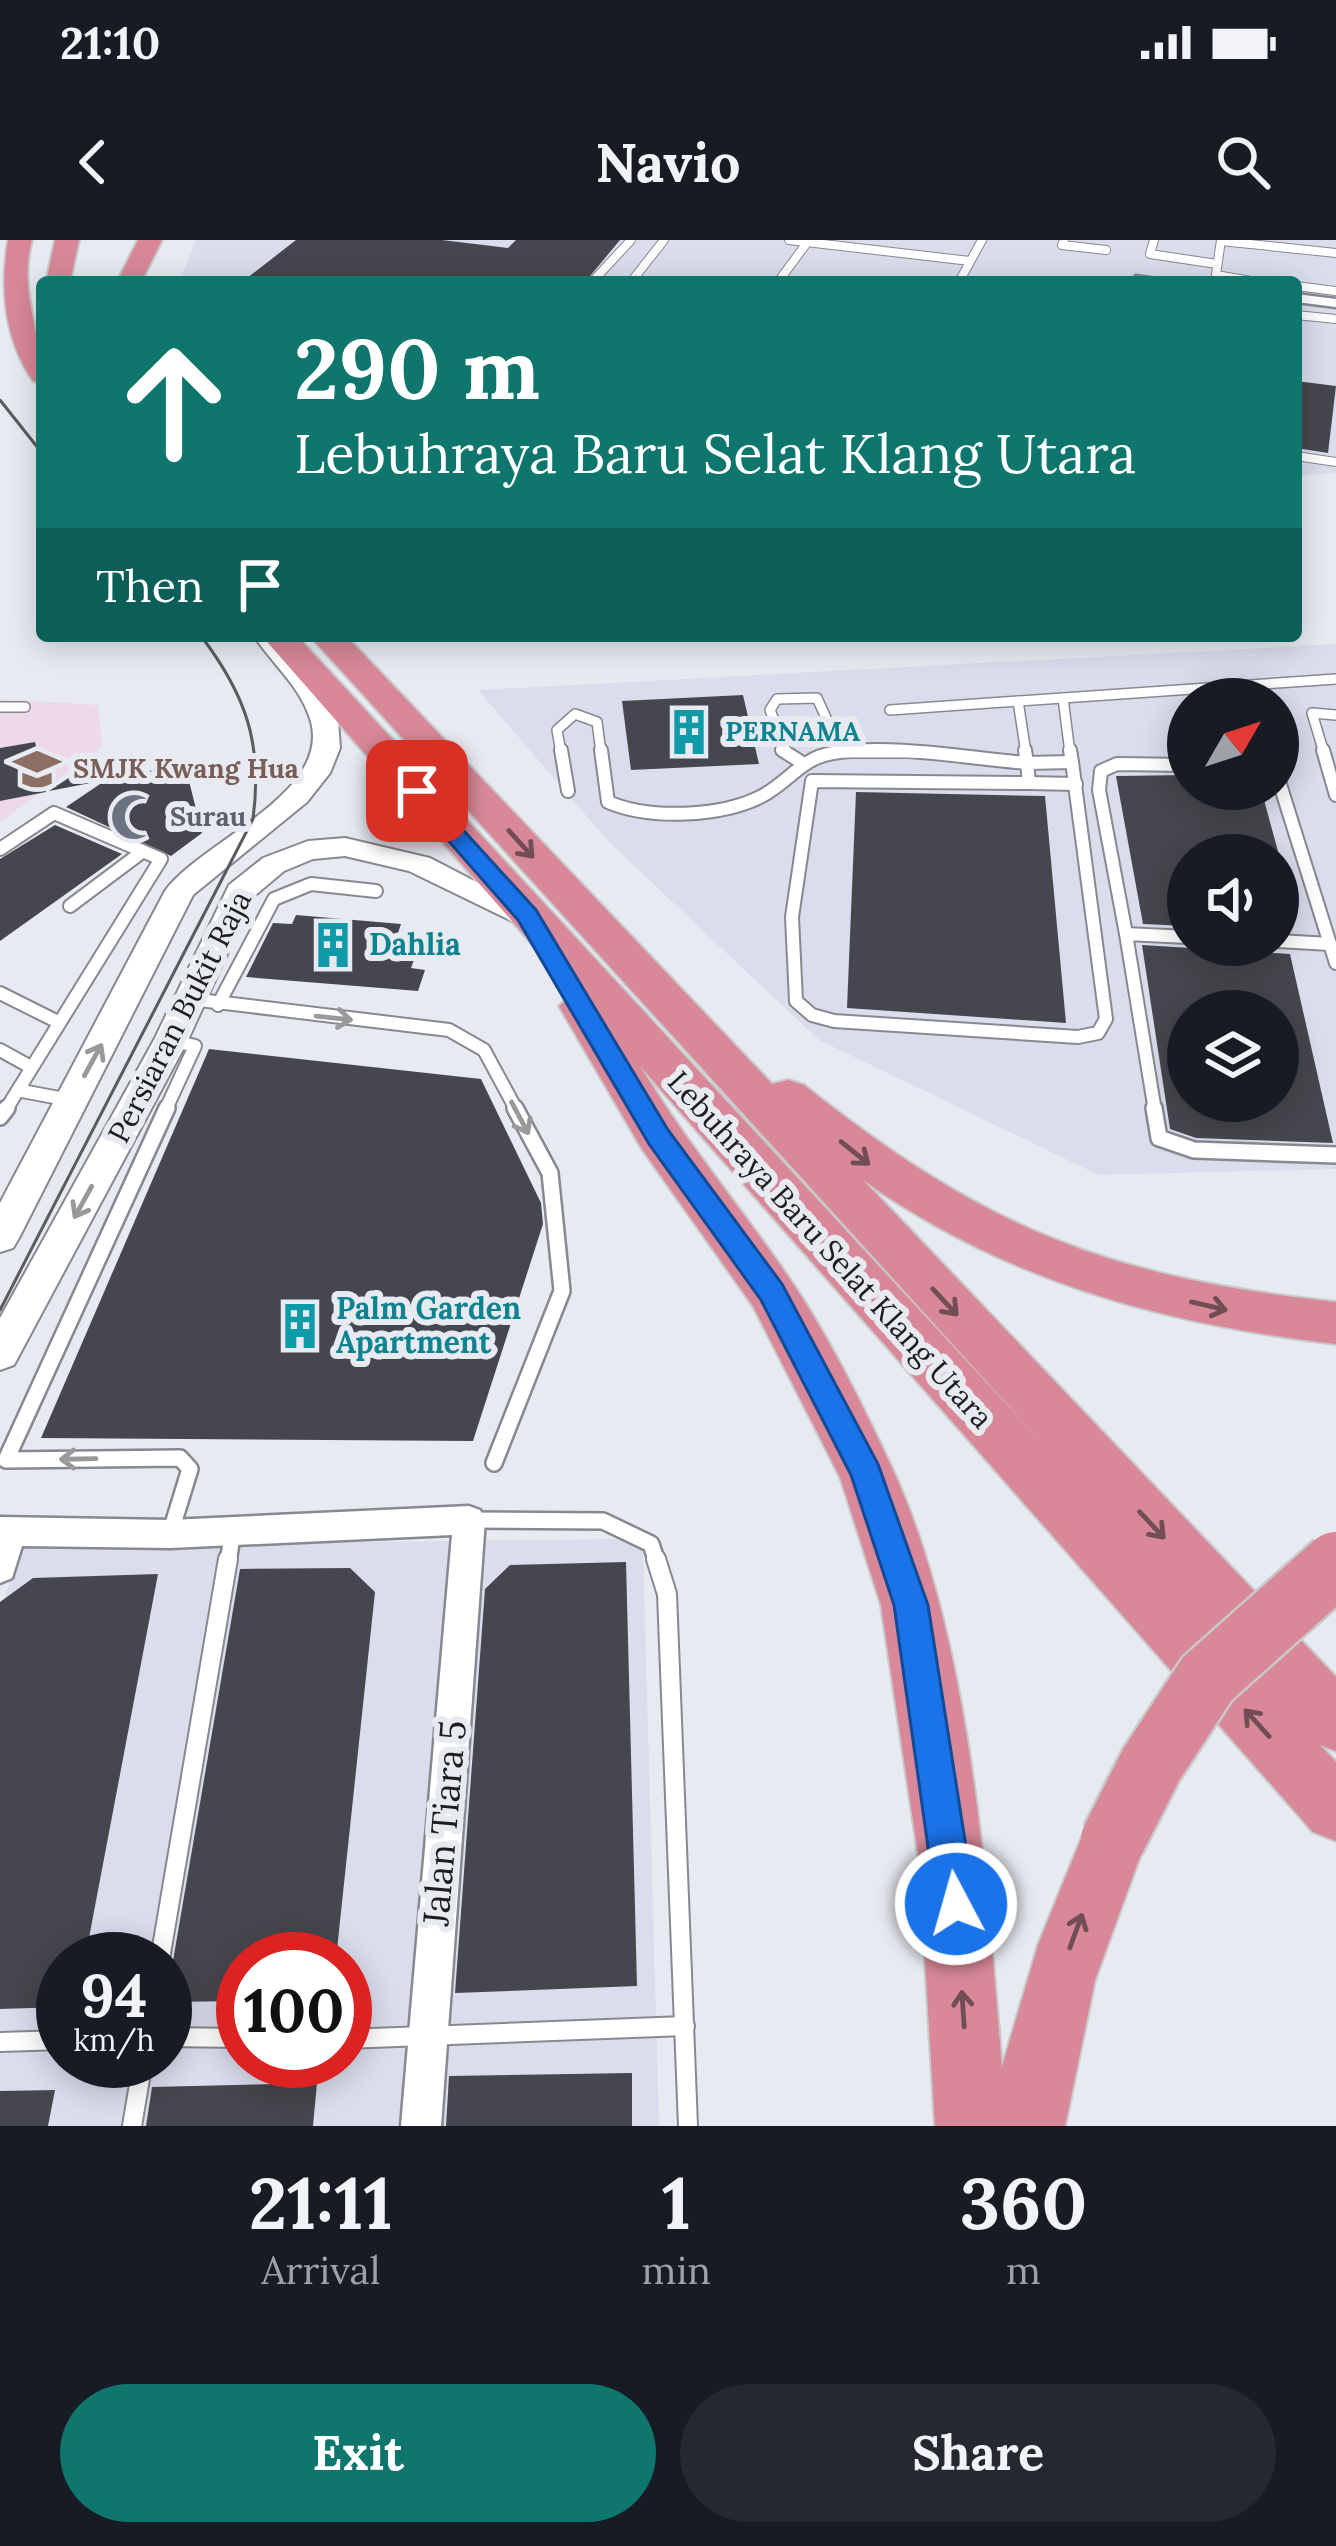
<!DOCTYPE html>
<html lang="en">
<head>
<meta charset="utf-8">
<style>
  body { margin:0; font-family:Lora,serif; background:#242831; color:#f1f3f6; height:100vh; display:flex; flex-direction:column; font-size:45px; white-space:nowrap }
  * { box-sizing:border-box; margin:0 }
  p { font-size:39px; color:#9ea1a6 }
  .icon { flex:none; width:66px; height:66px; fill:none; stroke:currentColor; stroke-width:2; stroke-linecap:round; stroke-linejoin:round }
  .map { position:relative; height:1886px; overflow:hidden }
  .drawer { display:flex; flex-direction:column; background:#171b24; flex:1 }
  .drawer>* { flex:none }
  .banner { position:absolute; left:36px; top:36px; width:1266px; height:366px; border-radius:12px; box-shadow:0 6px 30px #0003; background:#0f766e; color:#fff; overflow:hidden }
  .needle { width:78px; rotate:51deg }
  .tools { position:absolute; left:1167px; top:438px; display:grid; gap:24px }
  .tools a { display:grid; place-items:center; width:132px; height:132px; border-radius:50%; background:#171b24; box-shadow:0 6px 30px #0003; font-size:60px }
  .speed { position:absolute; left:36px; top:1692px; display:flex; gap:24px; font-size:60px; font-weight:700; text-align:center }
  .speed>* { display:grid; place-content:center; width:156px; height:156px; border-radius:50%; background:#171b24; box-shadow:0 6px 30px #0003; line-height:1 }
  .speed small { font-size:30px; font-weight:400 }
  .speed .limit { border:18px solid #d22; background:#fff; color:#111 }
  .pin { position:absolute; display:grid; place-items:center; width:102px; height:102px; color:#fff; margin:-51px; border-radius:24px; box-shadow:0 6px 18px #0006 }
  .me { position:absolute; width:132px; margin:-66px; rotate:354deg; stroke-linejoin:round; filter:drop-shadow(0 0 9px #0008) }
  .turn { display:flex; align-items:center; gap:42px; height:252px; padding:0 60px; font-size:54px }
  .turn .icon { width:156px; height:156px; stroke-width:2.5 }
  .turn b { display:block; font-size:84px; line-height:102px }
  .then { display:flex; align-items:center; height:114px; padding:0 60px; background:#0003; gap:24px; font-size:45px }
  .eta { display:flex; justify-content:space-evenly; align-items:center; height:204px; text-align:center }
  .eta b { font-size:72px; font-weight:700; line-height:84px }
  .action { display:flex; gap:24px; margin-top:auto; padding:24px 60px }
  .action a { flex:1; height:138px; border-radius:72px; background:#0f766e; color:#fff; font-size:48px; font-weight:700; line-height:138px; text-align:center }
  .action a+a { background:#242831; color:#f1f3f6 }
  .status { display:flex; justify-content:space-between; align-items:center; height:84px; padding:0 60px; background:#171b24; direction:ltr }
  .status svg { height:33px; fill:currentColor }
  header { display:flex; justify-content:space-between; align-items:center; height:156px; padding:0 60px; background:#171b24; font-size:54px; font-weight:700 }
  .map>svg:first-child { display:block }
  .built { fill:#daddec; fill-rule:evenodd }
  .education { fill:#eed9e8 }
  .building { fill:#46474e; fill-rule:evenodd }
  .lines { fill:none; stroke-linecap:round; stroke-linejoin:round }
  .lane-far4-casing { stroke:#878990; stroke-width:10 }
  .lane-far3-casing { stroke:#878990; stroke-width:12 }
  .lane-far2-casing { stroke:#878990; stroke-width:16 }
  .lane-far1-casing { stroke:#878990; stroke-width:20 }
  .lane-casing { stroke:#878990; stroke-width:22 }
  .street-casing { stroke:#878990; stroke-width:5 }
  .secondary-casing { stroke:#878990; stroke-width:4 }
  .highway-casing { stroke:#c9c9c9; stroke-width:4 }
  .lane-far4 { stroke:#fff; stroke-width:8 }
  .lane-far3 { stroke:#fff; stroke-width:9 }
  .lane-far2 { stroke:#fff; stroke-width:12 }
  .lane-far1 { stroke:#fff; stroke-width:15 }
  .lane { stroke:#fff; stroke-width:18 }
  .street { fill:#fff; fill-rule:evenodd }
  .secondary { fill:#fff; fill-rule:evenodd }
  .highway { fill:#d88899; fill-rule:evenodd }
  .tram { stroke:#5a5b5f; stroke-width:3 }
  .highway-bridge-casing { stroke:#c9c9c9; stroke-width:69; stroke-linecap:butt }
  .highway-bridge { stroke:#d88899; stroke-width:64 }
  .oneway { stroke:#714d56 }
  .oneway2 { stroke:#99999b }
  .route { fill:#1a73e8; stroke:#114b97; stroke-width:3 }
  .labels { text-anchor:middle; stroke-width:12; stroke-linejoin:round; paint-order:stroke }
  .far-culture-label { font-size:27px; font-weight:bold; fill:#0d838f; stroke:#e8eaf2; text-anchor:start }
  .far-education-label { font-size:27px; font-weight:bold; fill:#785e54; stroke:#e8eaf2; text-anchor:start }
  .far-worship-label { font-size:27px; font-weight:bold; fill:#5b616d; stroke:#e8eaf2; text-anchor:start }
  .culture-label { font-size:30px; font-weight:bold; fill:#0d838f; stroke:#e8eaf2; text-anchor:start }
  .street-label { font-size:30px; fill:#1d1d20; stroke:#e8eaf2 }
  .near-street-label { font-size:36px; fill:#1d1d20; stroke:#e8eaf2 }
</style>
</head>
<body>
<div class="status"><b>21:10</b><svg viewBox="0 0 49 12"><path d="M0 12V9h3v3zM5 12V6h3v6zM10 12V3h3v9zM15 12V0h3v12zM26 1h20v11H26zM47 4h2v5h-2z"/></svg></div>
<header><svg class="icon" aria-label="back" viewBox="0 0 24 24"><path d="M15 5l-7 7 7 7"/></svg>Navio<svg class="icon" aria-label="search" viewBox="0 0 24 24"><circle cx="10" cy="10" r="6"/><path d="M15 15l6 6"/></svg></header>
<div class="map">
<svg width="1336" height="1886" viewBox="0 0 1336 1886">
  <rect width="100%" height="100%" fill="#e8eaf2"/>
  <!-- built -->
  <g class="built">
    <polygon points="196,0 1336,0 1336,233 1296,236 1296,42 179,42"/>
    <path d="M 1336,404 L 1336,929 L 1099,935 L 819,800 L 608,601 L 478,450 ZM 1188,459 L 1278,459 L 1278,549 L 1188,549 ZM 1188,615 L 1278,615 L 1278,705 L 1188,705 ZM 1188,771 L 1278,771 L 1278,861 L 1188,861 Z"/>
    <path d="M 615,1299 L 643,1310 L 659,1886 L 0,1886 L 0,1377 L 19,1306 ZM 63,1719 L 165,1719 L 165,1821 L 63,1821 ZM 243,1719 L 345,1719 L 345,1821 L 243,1821 Z"/>
  </g>
  <!-- education -->
  <polygon class="education" points="0,459 98,465 102,507 0,582"/>
  <!-- building -->
  <g class="building">
    <polygon points="296,0 442,0 508,8 516,0 620,0 585,42 242,42"/>
    <polygon points="1296,141 1336,146 1328,213 1296,208"/>
    <polygon points="743,455 759,524 631,530 622,461"/>
    <polygon points="35,502 46,552 0,561 0,508"/>
    <polygon points="126,514 130,534 185,525 202,593 171,616 66,567 106,540 49,551 97,519"/>
    <polygon points="1188,535 1188,549 1261,549 1279,615 1188,615 1188,686 1143,684 1116,536"/>
    <polygon points="856,552 1045,556 1066,783 847,768"/>
    <polygon points="55,585 122,614 0,701 0,619"/>
    <polygon points="296,675 401,684 398,693 410,694 402,715 415,717 411,728 425,730 418,751 246,737 273,683 292,684"/>
    <path d="M 1142,705 L 1290,714 L 1333,903 L 1196,898 L 1170,889 ZM 1188,771 L 1278,771 L 1278,861 L 1188,861 Z"/>
    <polygon points="209,809 481,839 541,963 543,984 473,1201 41,1198"/>
    <polygon points="626,1322 637,1746 455,1753 485,1349 510,1325"/>
    <polygon points="350,1328 375,1352 336,1719 243,1719 243,1761 165,1762 165,1731 173,1721 240,1329"/>
    <polygon points="158,1334 85,1719 63,1719 63,1767 0,1769 0,1362 33,1338"/>
    <polygon points="632,1833 632,1886 446,1886 449,1836"/>
    <polygon points="317,1843 313,1886 146,1886 152,1847"/>
    <polygon points="55,1850 48,1886 0,1886 0,1851"/>
  </g>
  <g class="lines">
    <defs>
      <g id="lane-far4">
        <polyline points="789,0 970,21"/>
        <polyline points="1064,0 1062,5 1106,10"/>
        <polyline points="1154,0 1150,14 1217,24"/>
        <polyline points="1221,0 1216,35 1257,42"/>
        <polyline points="1221,1 1336,13"/>
        <polyline points="603,42 593,41 631,0"/>
        <polyline points="631,42 664,0"/>
        <polyline points="778,42 809,0"/>
        <polyline points="959,42 982,0"/>
        <polyline points="1296,46 1336,51"/>
        <polyline points="1296,75 1336,79"/>
        <polyline points="1296,216 1336,222"/>
      </g>
      <g id="lane-far3">
        <polyline points="1063,458 1070,513"/>
        <polyline points="1018,461 1026,513"/>
        <polyline points="0,467 25,467"/>
        <polyline points="890,470 1336,439"/>
        <polyline points="561,513 557,490 575,474 597,482 601,513"/>
        <polyline points="787,513 770,470 777,459 817,458 842,513"/>
        <polyline points="836,513 915,513"/>
        <polyline points="1324,513 1312,473 1336,475"/>
      </g>
      <g id="lane-far2">
        <polyline points="561,510 568,551"/>
        <path d="M 601,510 L 608,562 C 650,580 721,577 762,556 C 789,542 801,518 833,513 C 896,504 964,518 1027,523 L 1025,510"/>
        <polyline points="782,510 804,524"/>
        <polyline points="1070,510 1072,522"/>
        <polyline points="1323,510 1336,555"/>
        <polygon points="1072,522 1106,779 1098,793 1078,797 834,781 812,775 796,761 792,677 812,541 1029,543 1027,523"/>
        <polyline points="1278,538 1336,723"/>
        <polyline points="1029,543 1076,544"/>
        <polyline points="0,609 54,573 161,619 5,871"/>
        <polyline points="70,666 142,612"/>
        <polyline points="1126,694 1099,550 1101,531 1117,524 1188,525"/>
        <polyline points="1278,701 1330,704"/>
        <polyline points="0,753 56,781"/>
        <polyline points="191,759 449,790 484,810 517,871"/>
        <polyline points="218,765 274,659 311,644 376,651"/>
        <polyline points="0,810 29,826"/>
        <polyline points="22,851 70,860"/>
        <polyline points="165,871 195,806 171,800"/>
        <polyline points="1155,871 1126,694 1188,697"/>
      </g>
      <g id="lane-far1">
        <polyline points="167,868 6,1220 180,1218 190,1229 170,1294"/>
        <polyline points="1154,868 1159,898 1194,910 1336,915"/>
        <polyline points="0,877 7,868"/>
        <polyline points="494,1223 562,1051 550,933 515,868"/>
        <polyline points="469,1280 603,1281 651,1304 657,1322"/>
        <polyline points="228,1322 233,1291"/>
      </g>
      <g id="lane">
        <polyline points="656,1319 667,1354 688,1886"/>
        <polyline points="160,1719 228,1319"/>
        <polyline points="165,1797 243,1798"/>
        <polyline points="345,1799 685,1786"/>
        <polyline points="0,1802 63,1800"/>
        <polyline points="132,1886 143,1821"/>
      </g>
      <g id="street">
        <polygon points="1136,36 1157,39 1159,42 1131,42"/>
        <polygon points="1296,54 1336,59 1336,67 1296,62"/>
        <polygon points="469,1266 480,1270 485,1280 441,1886 401,1886 452,1295 170,1308 22,1306 12,1338 0,1343 0,1277 170,1280"/>
      </g>
      <g id="secondary">
        <path d="M 254,396 L 280,396 L 338,481 L 340,508 L 330,533 L 307,562 L 193,655 L 19,998 L 13,1008 L 0,1012 L 0,963 L 165,651 C 201,600 341,551 308,473 C 297,444 271,422 254,396 Z"/>
        <polygon points="345,598 430,618 542,676 527,686 516,683 409,631 345,616 313,619 284,631 253,657 188,800 14,1125 0,1130 0,1078 154,800 229,645 263,618 308,601"/>
      </g>
      <g id="highway">
        <path d="M 8,0 L 32,0 C 18,52 42,93 42,143 L 33,141 C 4,98 0,50 8,0 Z"/>
        <polygon points="55,0 79,0 70,42 46,42"/>
        <polygon points="138,0 162,0 141,42 117,42"/>
        <path d="M 262,396 L 297,396 L 1046,1207 L 310,396 L 346,396 L 772,844 L 788,840 L 804,845 C 985,989 1106,1037 1336,1062 L 1336,1104 C 1164,1084 1006,1041 863,940 L 1336,1437 L 1336,1511 L 1320,1505 L 1336,1522 L 1336,1601 L 1313,1592 L 640,826 C 684,900 739,965 787,1035 C 827,1093 862,1164 892,1228 C 971,1400 986,1639 1002,1827 L 1038,1705 L 1090,1577 L 1113,1567 L 1136,1577 L 1146,1600 L 1095,1740 L 1065,1886 L 935,1886 L 919,1621 L 881,1365 L 840,1237 L 753,1066 L 642,909 L 559,766 L 575,753 Z"/>
      </g>
    </defs>
    <!-- lane-far4 casing -->
    <use href="#lane-far4" class="lane-far4-casing"/>
    <!-- lane-far3 casing -->
    <use href="#lane-far3" class="lane-far3-casing"/>
    <!-- lane-far2 casing -->
    <use href="#lane-far2" class="lane-far2-casing"/>
    <!-- lane-far1 casing -->
    <use href="#lane-far1" class="lane-far1-casing"/>
    <!-- lane casing -->
    <use href="#lane" class="lane-casing"/>
    <!-- street casing -->
    <use href="#street" class="street-casing"/>
    <!-- secondary casing -->
    <use href="#secondary" class="secondary-casing"/>
    <!-- highway casing -->
    <use href="#highway" class="highway-casing"/>
    <!-- lane-far4 -->
    <use href="#lane-far4" class="lane-far4"/>
    <!-- lane-far3 -->
    <use href="#lane-far3" class="lane-far3"/>
    <!-- lane-far2 -->
    <use href="#lane-far2" class="lane-far2"/>
    <!-- lane-far1 -->
    <use href="#lane-far1" class="lane-far1"/>
    <!-- lane -->
    <use href="#lane" class="lane"/>
    <!-- street -->
    <use href="#street" class="street"/>
    <!-- secondary -->
    <use href="#secondary" class="secondary"/>
    <!-- highway -->
    <use href="#highway" class="highway"/>
    <!-- tram -->
    <g class="tram">
      <polyline points="0,160 42,213"/>
      <path d="M 0,1070 L 253,579 C 263,504 246,455 201,396"/>
    </g>
    <defs>
      <polyline id="highway-bridge" points="1113,1600 1151,1525 1207,1439 1336,1324"/>
    </defs>
    <!-- highway-bridge casing -->
    <use href="#highway-bridge" class="highway-bridge-casing"/>
    <!-- highway-bridge -->
    <use href="#highway-bridge" class="highway-bridge"/>
  </g>
  <!-- one-way arrows -->
  <defs><path id="oneway-shaft" d="M-6 0H5M1.5-3L5.5 0L1.5 3" fill="none" stroke-width="1.6" stroke-linecap="round" stroke-linejoin="round" transform="scale(3)"/></defs>
  <g class="oneway">
    <use href="#oneway-shaft" transform="translate(521 604) rotate(48)"/>
    <use href="#oneway-shaft" transform="translate(855 913) rotate(39)"/>
    <use href="#oneway-shaft" transform="translate(945 1062) rotate(47)"/>
    <use href="#oneway-shaft" transform="translate(1209 1066) rotate(13)"/>
    <use href="#oneway-shaft" transform="translate(1152 1285) rotate(47)"/>
    <use href="#oneway-shaft" transform="translate(1257 1483) rotate(-132)"/>
    <use href="#oneway-shaft" transform="translate(1076 1691) rotate(-70)"/>
    <use href="#oneway-shaft" transform="translate(963 1769) rotate(-94)"/>
  </g>
  <g class="oneway2">
    <use href="#oneway-shaft" transform="translate(334 778) rotate(6)"/>
    <use href="#oneway-shaft" transform="translate(93 820) rotate(-61)"/>
    <use href="#oneway-shaft" transform="translate(520 878) rotate(62)"/>
    <use href="#oneway-shaft" transform="translate(83 962) rotate(119)"/>
    <use href="#oneway-shaft" transform="translate(78 1219) rotate(179)"/>
  </g>
  <!-- route -->
  <polygon class="route" points="409,547 424,547 536,670 668,890 782,1044 878,1224 928,1365 975,1664 969,1677 956,1683 942,1677 936,1664 894,1365 851,1235 761,1060 649,904 518,680 409,556"/>
  <!-- icons -->
  <defs>
    <symbol id="building-bare" viewBox="-9 -9 18 18"><path d="M-4-6H4V6H1V3H-1V6H-4ZM-2.5-4.3h1.7v1.8h-1.7ZM.8-4.3h1.7v1.8H.8ZM-2.5-1h1.7V.8h-1.7ZM.8-1h1.7V.8H.8Z" fill="#0f9aa8" stroke="#e8eaf2" stroke-width="2.5" paint-order="stroke"/></symbol>
    <symbol id="school-bare" viewBox="-9 -9 18 18"><path d="M0-5L7-2L0 1L-7-2ZM-4 1L0 2.5L4 1V4Q0 6-4 4Z" fill="#8d6e63" stroke="#e8eaf2" stroke-width="2.5" paint-order="stroke"/></symbol>
    <symbol id="mosque-bare" viewBox="-9 -9 18 18"><path d="M3.5-4.9A6 6 0 1 0 3.5 4.9A5 5 0 1 1 3.5-4.9Z" fill="#6b7280" stroke="#e8eaf2" stroke-width="2.5" paint-order="stroke"/></symbol>
  </defs>
  <g fill-rule="evenodd">
    <use href="#building-bare" x="656" y="459" width="66" height="66"/>
    <use href="#school-bare" x="4" y="496" width="66" height="66"/>
    <use href="#mosque-bare" x="101" y="544" width="66" height="66"/>
    <use href="#building-bare" x="300" y="672" width="66" height="66"/>
    <use href="#building-bare" x="267" y="1053" width="66" height="66"/>
  </g>
  <g class="labels">
    <!-- far-culture labels -->
    <g class="far-culture-label">
      <text x="725" y="501">PERNAMA</text>
    </g>
    <!-- far-education labels -->
    <g class="far-education-label">
      <text x="73" y="538">SMJK Kwang Hua</text>
    </g>
    <!-- far-worship labels -->
    <g class="far-worship-label">
      <text x="170" y="586">Surau</text>
    </g>
    <!-- culture labels -->
    <g class="culture-label">
      <text x="369" y="715">Dahlia</text>
      <text x="336" y="1079">Palm Garden<tspan x="336" dy="34">Apartment</tspan></text>
    </g>
    <!-- street labels -->
    <g class="street-label">
      <text transform="translate(180 777) rotate(-63)" y="10">Persiaran Bukit Raja</text>
      <text transform="translate(830 1010) rotate(48)" y="10">Lebuhraya Baru Selat Klang Utara</text>
    </g>
    <!-- near-street labels -->
    <g class="near-street-label">
      <text transform="translate(444 1583) rotate(-85)" y="13">Jalan Tiara 5</text>
    </g>
  </g>
</svg>
<div class="tools">
<a><svg class="needle" viewBox="-14 -14 28 28"><path d="M0-13l5 13h-10z" fill="#e53935"/><path d="M0 13l5-13h-10z" fill="#9ea1a6"/></svg></a>
<a><svg class="icon" aria-label="sound" viewBox="0 0 24 24"><path d="M4 9h4l5-4v14l-5-4H4zM17 9q2 3 0 6"/></svg></a>
<a><svg class="icon" aria-label="layers" viewBox="0 0 24 24"><path d="M12 4l9 5-9 5-9-5zM3 14l9 5 9-5"/></svg></a>
</div>
<div class="speed"><div>94<small>km/h</small></div><div class="limit">100</div></div>
<div class="pin" style="left:417px;top:551px;background:#d93025"><svg class="icon" aria-label="arrive" viewBox="0 0 24 24"><path d="M6 21V4h12l-3 4 3 4H6"/></svg></div>
<svg class="me" style="left:956px;top:1664px" viewBox="-20 -20 40 40"><circle r="17" fill="#1a73e8" stroke="#fff" stroke-width="3"/><path d="M0-11L8 9 0 5-8 9z" fill="#fff"/></svg>
<div class="banner">
<div class="turn"><svg class="icon" aria-label="ahead" viewBox="0 0 24 24"><path d="M12 20V5M6 11l6-6 6 6"/></svg><div><b>290 m</b>Lebuhraya Baru Selat Klang Utara</div></div>
<div class="then">Then<svg class="icon" aria-label="arrive" viewBox="0 0 24 24"><path d="M6 21V4h12l-3 4 3 4H6"/></svg></div>
</div>
</div>
<section class="drawer">
<div class="eta">
<div><b>21:11</b><p>Arrival</p></div>
<div><b>1</b><p>min</p></div>
<div><b>360</b><p>m</p></div>
</div>
<div class="action"><a>Exit</a><a>Share</a></div>
</section>
</body>
</html>
